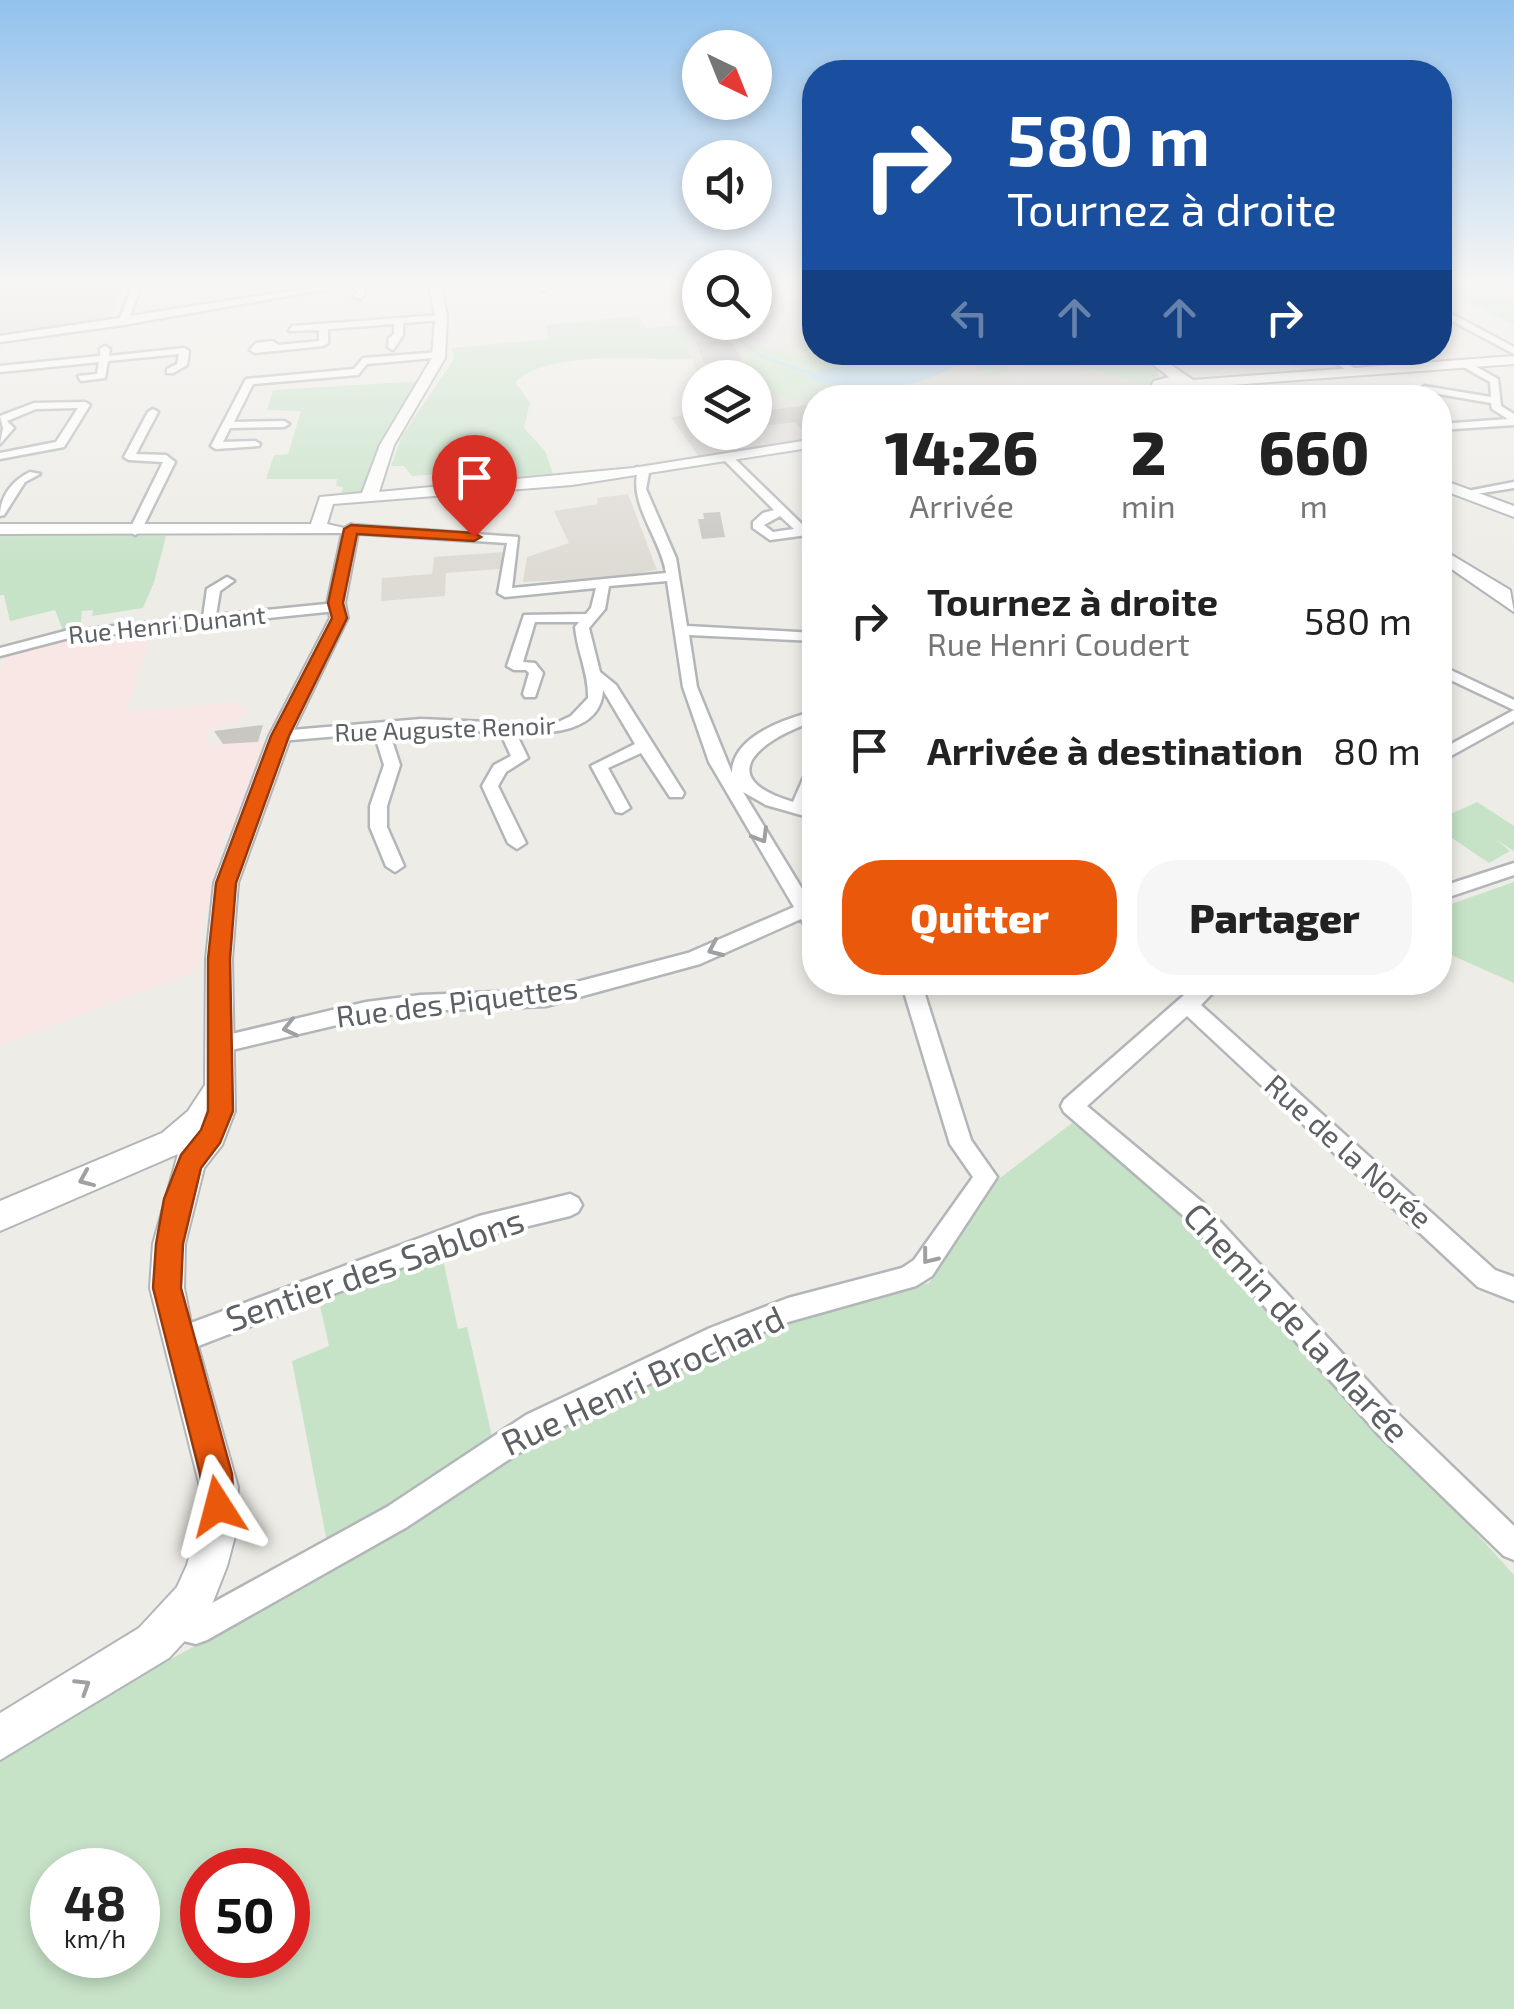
<!DOCTYPE html>
<html lang="fr">
<head>
<meta charset="utf-8">
<style>
  body { margin:0; font-family:"Exo 2",sans-serif; background:#f6f6f6; color:#222; height:100vh; display:flex; flex-direction:column; font-size:38px; white-space:nowrap }
  * { box-sizing:border-box; margin:0 }
  p { font-size:32px; color:#767676 }
  .icon { flex:none; width:55px; height:55px; fill:none; stroke:currentColor; stroke-width:2; stroke-linecap:round; stroke-linejoin:round }
  .map { position:relative; flex:1; overflow:hidden }
  .panel { position:absolute; left:802px; top:385px; width:650px; height:610px; display:flex; flex-direction:column; background:#fff; border-radius:40px; box-shadow:0 5px 15px #0003 }
  .panel>* { flex:none }
  .top-card { position:absolute; left:802px; top:60px; width:650px; height:305px; border-radius:40px; box-shadow:0 5px 15px #0003; background:#1a4fa0; color:#fff; overflow:hidden }
  .needle { width:65px; rotate:137deg }
  .tools { position:absolute; left:682px; top:30px; display:grid; gap:20px }
  .tools a { display:grid; place-items:center; width:90px; height:90px; border-radius:50%; background:#fff; box-shadow:0 5px 15px #0003; font-size:50px }
  .speed { position:absolute; left:30px; top:1848px; display:flex; gap:20px; font-size:50px; font-weight:700; text-align:center }
  .speed>* { display:grid; place-content:center; width:130px; height:130px; border-radius:50%; background:#fff; box-shadow:0 5px 15px #0003; line-height:1 }
  .speed small { font-size:25px; font-weight:400 }
  .speed .limit { border:15px solid #d22; background:#fff; color:#111 }
  .pin { position:absolute; display:grid; place-items:center; width:85px; height:85px; color:#fff; margin:-102px -42px; border-radius:50% 50% 50% 0; rotate:-45deg; box-shadow:0 0 10px #0007 }
  .pin .icon { rotate:45deg }
  .me { position:absolute; width:110px; margin:-55px; rotate:351deg; stroke-linejoin:round; filter:drop-shadow(0 0 8px #0008) }
  .turn { display:flex; align-items:center; gap:35px; height:210px; padding:0 40px; font-size:45px }
  .turn .icon { width:130px; height:130px; stroke-width:2.5 }
  .turn b { display:block; font-size:70px; line-height:85px }
  .lanes { display:flex; align-items:center; height:95px; padding:0 40px; background:#0003; justify-content:center; gap:50px; direction:ltr }
  .lanes .off { opacity:.35 }
  .eta { display:flex; justify-content:space-evenly; align-items:center; height:170px; text-align:center }
  .eta b { font-size:60px; font-weight:800; line-height:70px }
  .button { display:flex; gap:20px; margin-top:auto; padding:20px 40px }
  .button a { flex:1; height:115px; border-radius:40px; background:#ea580c; color:#fff; font-size:40px; font-weight:800; line-height:115px; text-align:center }
  .button a+a { background:#f6f6f6; color:#222 }
  ul { padding:0; list-style:none }
  li { display:flex; align-items:center; gap:30px; height:130px; padding:0 40px }
  li div { flex:1 }
  li b { display:block; font-size:38px }
  li em { font-style:normal }
  .map>svg:first-child { display:block }
  .industrial { fill:#dddbd8 }
  .education { fill:#dedbd5 }
  .medical { fill:#f8e7e5 }
  .green { fill:#c6e2c7; fill-rule:evenodd }
  .water { fill:#b1d6f4 }
  .lines { fill:none; stroke-linecap:round; stroke-linejoin:round }
  .stream { stroke:#b1d6f4; stroke-width:2.5 }
  .building { fill:#c9c7c2 }
  .street-casing { stroke:#b3b6b9; stroke-width:5 }
  .secondary-casing { stroke:#b2b5b9; stroke-width:4 }
  .street { fill:#fff; fill-rule:evenodd }
  .secondary { fill:#fff; fill-rule:evenodd }
  .oneway { stroke:#9ea0a2 }
  .route { fill:#ea580c; stroke:#983908; stroke-width:2.5 }
  .labels { text-anchor:middle; stroke-width:8; stroke-linejoin:round; paint-order:stroke }
  .far-street-label { font-size:25px; fill:#5e6164; stroke:#fff }
  .street-label { font-size:30px; fill:#5e6164; stroke:#fff }
  .near-street-label { font-size:35px; fill:#5e6164; stroke:#fff }
</style>
</head>
<body>
<div class="map">
<svg width="1514" height="2009" viewBox="0 0 1514 2009">
  <rect width="100%" height="100%" fill="#eeece6"/>
  <!-- industrial -->
  <polygon class="industrial" points="1396,352 1414,363 1304,372 1281,358 1240,361 1231,354"/>
  <!-- education -->
  <g class="education">
    <polygon points="0,285 125,285 108,322 0,336"/>
    <polygon points="815,293 815,352 1135,353 1161,377 1151,382 1146,392 1108,398 815,398 815,437 699,457 671,417 700,413 700,432 755,432 755,378 700,380 680,326 729,323 756,333 781,304 793,297"/>
    <polygon points="628,494 657,570 606,578 523,582 527,557 569,543 554,511 598,504 597,498"/>
    <polygon points="505,552 500,569 446,573 445,596 381,601 382,578 432,574 434,557"/>
  </g>
  <!-- medical -->
  <polygon class="medical" points="152,631 127,712 242,702 240,708 249,708 241,721 215,728 208,734 206,745 267,741 236,829 225,831 204,918 197,971 0,1045 0,677 4,654 89,636"/>
  <!-- green -->
  <g class="green">
    <polygon points="1478,286 1514,302 1514,325 1440,289"/>
    <path d="M 637,316 L 647,328 L 680,325 L 692,359 C 644,361 552,348 515,382 L 530,403 L 524,428 L 545,451 L 553,474 L 487,478 L 470,485 L 434,489 L 439,474 L 412,476 L 404,466 L 391,466 L 402,436 L 454,359 L 452,348 L 549,339 L 546,325 Z"/>
    <polygon points="815,339 815,352 852,353 816,358 840,365 830,367 839,388 870,387 880,397 791,401 755,383 744,365 751,344 814,359 793,343"/>
    <polygon points="925,353 1134,353 1158,370 1158,377 1147,384 1075,366 1025,366 989,358 1011,371 993,375 966,361"/>
    <polygon points="424,381 380,442 363,491 340,496 343,487 336,486 337,479 266,479 274,455 288,454 301,411 267,410 273,390"/>
    <polygon points="0,534 166,536 154,582 143,608 92,616 93,610 82,611 80,627 63,631 55,610 10,621 4,595 0,595"/>
    <polygon points="1477,802 1514,826 1514,851 1495,839 1510,851 1489,863 1440,830 1440,811 1446,808 1453,813"/>
    <polygon points="1514,882 1514,983 1440,950 1440,908"/>
    <path d="M 1072,1123 L 1187,1212 L 1514,1575 L 1514,2009 L 0,2009 L 0,1750 L 272,1605 L 539,1431 L 788,1320 L 929,1283 L 991,1185 ZM 52,1870 L 138,1870 L 138,1955 L 52,1955 ZM 202,1870 L 288,1870 L 288,1955 L 202,1955 Z"/>
    <polygon points="441,1250 458,1329 467,1327 492,1436 386,1509 327,1542 292,1361 329,1346 317,1292"/>
  </g>
  <!-- water -->
  <path class="water" d="M 947,355 L 956,364 C 919,392 852,393 810,379 L 810,375 C 855,357 900,358 947,355 Z"/>
  <g class="lines">
    <!-- stream -->
    <g class="stream">
      <polyline points="741,341 761,356 815,375"/>
      <polyline points="971,352 1028,364"/>
      <polyline points="944,356 961,352"/>
    </g>
  </g>
  <!-- building -->
  <g class="building">
    <polygon points="731,341 742,360 730,361 744,378 720,378 703,361 696,342"/>
    <polygon points="807,405 815,413 815,427 801,429 795,422 755,427 755,412"/>
    <polygon points="720,512 725,537 702,539 698,519 704,519 703,513"/>
    <polygon points="263,725 258,742 223,744 214,731"/>
  </g>
  <g class="lines">
    <defs>
      <g id="street">
        <polygon points="133,285 141,285 130,316 329,285 350,285 123,325 0,342 0,336 120,318"/>
        <polygon points="355,285 363,285 365,294 360,299 353,297 357,293"/>
        <polygon points="538,285 546,285 549,289 542,291"/>
        <polygon points="1440,298 1448,312 1514,347 1514,354 1441,315"/>
        <polygon points="440,315 443,320 403,323 403,335 393,350 388,347 389,338 394,334 394,324 328,329 328,343 323,346 255,353 250,350 256,343 273,341 278,345 319,341 319,330 289,331 292,326"/>
        <polygon points="105,346 110,349 109,356 184,348 189,351 187,365 173,373 167,373 167,369 177,364 179,354 108,361 105,378 81,381 78,376 97,374 99,362 0,372 0,366 100,356 100,349"/>
        <polygon points="441,352 444,357 367,364 358,375 253,384 234,422 284,421 289,424 284,427 230,428 223,442 255,441 260,444 259,446 216,449 211,446 246,379 354,369 363,358"/>
        <polygon points="1321,352 1332,352 1358,371 1350,373"/>
        <polygon points="1460,361 1466,361 1498,379 1501,406 1514,414 1514,425 1440,430 1440,424 1508,419 1492,409 1491,403 1421,391 1424,386 1491,397 1490,382 1460,365"/>
        <polygon points="85,402 90,405 64,447 0,459 0,453 56,442 78,408 36,409 7,421 14,428 0,444 3,428 0,416 34,403"/>
        <polygon points="153,409 158,412 136,454 166,455 175,462 141,531 135,535 129,531 163,462 129,460 124,457 148,412"/>
        <path d="M 723,455 L 731,455 L 807,529 L 807,535 L 770,540 L 753,528 L 753,522 L 763,513 L 774,510 L 723,459 ZM 780,516 L 794,529 L 773,532 L 764,525 Z"/>
        <path d="M 637,467 L 649,473 L 646,489 L 676,558 L 687,626 L 815,633 L 815,641 L 689,635 L 697,687 L 732,773 C 732,736 785,719 815,711 L 815,721 C 763,738 709,777 793,802 L 807,770 L 815,765 L 815,789 L 808,806 L 815,807 L 815,819 L 766,805 L 743,792 L 815,910 L 815,933 L 808,931 L 801,919 L 700,964 L 546,1006 L 420,1011 L 366,1018 L 219,1053 L 212,1051 L 209,1045 L 212,1039 L 219,1037 L 366,1002 L 420,995 L 546,990 L 688,953 L 794,907 L 709,762 L 683,687 L 667,581 L 609,586 L 605,609 L 589,628 L 600,672 L 616,685 L 684,793 L 682,797 L 670,797 L 641,753 L 608,768 L 630,808 L 622,813 L 616,812 L 591,766 L 635,744 L 603,690 C 601,733 547,734 516,733 L 528,758 L 506,772 L 498,786 L 526,843 L 517,849 L 508,843 L 482,786 L 494,765 L 511,756 L 500,732 L 421,729 L 389,731 L 400,765 L 387,806 L 387,827 L 404,866 L 395,872 L 386,866 L 370,827 L 370,806 L 384,765 L 374,733 L 280,741 L 272,736 L 280,731 L 421,719 L 552,725 L 571,716 L 588,698 C 589,674 577,651 575,627 L 579,622 L 535,622 L 523,662 L 535,663 L 543,673 L 535,697 L 525,697 L 523,694 L 529,673 L 526,670 L 514,670 L 507,666 L 524,615 L 586,614 L 591,608 L 596,588 L 505,597 L 498,593 L 507,543 L 351,533 L 345,529 L 351,525 L 518,537 L 512,588 L 666,573 C 661,540 631,507 637,474 L 631,470 Z"/>
        <path d="M 30,472 L 40,474 L 25,482 L 4,515 L 0,516 C 0,496 13,480 30,472 Z"/>
        <polygon points="1514,482 1514,488 1463,496 1457,493"/>
        <polygon points="227,577 234,581 220,591 216,615 336,603 343,607 336,611 65,639 0,656 0,648 65,631 203,617 207,589"/>
        <polygon points="1440,665 1514,700 1514,721 1440,762 1440,750 1514,710 1440,675"/>
        <polygon points="1514,863 1514,875 1440,900 1440,887"/>
        <polygon points="901,982 921,982 971,1140 997,1177 932,1276 916,1286 788,1322 718,1350 546,1435 407,1527 207,1640 196,1644 163,1636 159,1625 163,1614 174,1610 194,1613 387,1507 526,1415 710,1328 788,1298 902,1268 914,1260 973,1177 950,1144"/>
        <polygon points="1199,982 1223,982 1201,1005 1495,1270 1514,1277 1514,1301 1478,1287 1187,1016 1087,1106 1202,1202 1399,1415 1514,1526 1514,1560 1504,1556 1379,1435 1186,1218 1064,1112 1061,1106 1064,1100"/>
        <polygon points="570,1194 578,1198 582,1205 578,1212 570,1216 479,1238 180,1353 171,1349 167,1340 171,1331 180,1327 479,1216"/>
      </g>
      <g id="secondary">
        <polygon points="429,285 441,285 447,316 445,358 394,445 379,492 633,468 815,439 815,447 572,485 333,504 327,524 344,528 351,524 359,529 345,603 348,618 291,736 238,883 232,959 235,1111 222,1145 204,1168 185,1244 184,1288 190,1318 238,1487 235,1536 227,1566 207,1617 169,1658 0,1760 0,1713 139,1628 177,1587 187,1565 195,1536 200,1487 150,1288 153,1244 178,1154 0,1231 0,1201 162,1133 188,1111 205,1085 206,959 214,883 269,736 330,618 327,603 342,533 0,534 0,524 311,524 320,497 362,493 380,445 432,358 435,316"/>
        <polygon points="1137,352 1152,352 1193,380 1514,356 1514,364 1203,387 1204,394 1173,398 1161,393 1154,398 1119,398 1148,391 1154,381 1169,377"/>
        <polygon points="1440,479 1514,506 1514,517 1440,489"/>
        <polygon points="1440,548 1510,590 1514,612 1440,561"/>
      </g>
    </defs>
    <!-- street casing -->
    <use href="#street" class="street-casing"/>
    <!-- secondary casing -->
    <use href="#secondary" class="secondary-casing"/>
    <!-- street -->
    <use href="#street" class="street"/>
    <!-- secondary -->
    <use href="#secondary" class="secondary"/>
  </g>
  <!-- one-way arrows -->
  <defs><path id="oneway-chevron" d="M-2-3.5L2.5 0L-2 3.5" fill="none" stroke-width="1.6" stroke-linecap="round" stroke-linejoin="round" transform="scale(2.5)"/></defs>
  <g class="oneway">
    <use href="#oneway-chevron" transform="translate(761 836) rotate(59)"/>
    <use href="#oneway-chevron" transform="translate(715 949) rotate(156)"/>
    <use href="#oneway-chevron" transform="translate(290 1028) rotate(167)"/>
    <use href="#oneway-chevron" transform="translate(86 1179) rotate(157)"/>
    <use href="#oneway-chevron" transform="translate(929 1257) rotate(128)"/>
    <use href="#oneway-chevron" transform="translate(83 1686) rotate(-32)"/>
  </g>
  <!-- sky -->
  <linearGradient id="sky" x2="0" y2="1"><stop stop-color="#92c2ed"/><stop offset="0.5" stop-color="#f7f6f4"/><stop offset="1" stop-color="#f7f6f4" stop-opacity="0"/></linearGradient>
  <rect width="1514" height="567" fill="url(#sky)"/>
  <!-- route -->
  <polygon class="route" points="351,525 474,533 481,537 474,541 357,534 343,603 347,618 289,736 236,883 230,959 233,1111 220,1143 201,1168 183,1244 181,1288 232,1474 234,1506 229,1518 218,1522 207,1518 200,1474 153,1288 156,1244 164,1199 181,1155 201,1130 208,1111 208,959 216,883 271,736 332,618 328,603 344,529"/>
  <g class="labels">
    <!-- far-street labels -->
    <g class="far-street-label">
      <text transform="translate(167 625) rotate(-6)" y="9">Rue Henri Dunant</text>
      <text transform="translate(445 729) rotate(-2)" y="9">Rue Auguste Renoir</text>
    </g>
    <!-- street labels -->
    <g class="street-label">
      <text transform="translate(457 1003) rotate(-7)" y="10">Rue des Piquettes</text>
      <text transform="translate(1348 1152) rotate(42)" y="10">Rue de la Norée</text>
    </g>
    <!-- near-street labels -->
    <g class="near-street-label">
      <text transform="translate(375 1270) rotate(-19)" y="12">Sentier des Sablons</text>
      <text transform="translate(1296 1323) rotate(47)" y="12">Chemin de la Marée</text>
      <text transform="translate(643 1381) rotate(-25)" y="12">Rue Henri Brochard</text>
    </g>
  </g>
</svg>
<div class="tools">
<a><svg class="needle" viewBox="-14 -14 28 28"><path d="M0-13l5 13h-10z" fill="#e53935"/><path d="M0 13l5-13h-10z" fill="#767676"/></svg></a>
<a><svg class="icon" aria-label="sound" viewBox="0 0 24 24"><path d="M4 9h4l5-4v14l-5-4H4zM17 9q2 3 0 6"/></svg></a>
<a><svg class="icon" aria-label="search" viewBox="0 0 24 24"><circle cx="10" cy="10" r="6"/><path d="M15 15l6 6"/></svg></a>
<a><svg class="icon" aria-label="layers" viewBox="0 0 24 24"><path d="M12 4l9 5-9 5-9-5zM3 14l9 5 9-5"/></svg></a>
</div>
<div class="speed"><div>48<small>km/h</small></div><div class="limit">50</div></div>
<div class="pin" style="left:474px;top:537px;background:#d93025"><svg class="icon" aria-label="arrive" viewBox="0 0 24 24"><path d="M6 21V4h12l-3 4 3 4H6"/></svg></div>
<svg class="me" style="left:218px;top:1506px" viewBox="-20 -20 40 40"><path d="M0-17L14 15 0 8-14 15z" fill="#ea580c" stroke="#fff" stroke-width="4"/></svg>
<div class="top-card">
<div class="turn"><svg class="icon" aria-label="right" viewBox="0 0 24 24"><path d="M7 20v-9h11M14 6l5 5-5 5"/></svg><div><b>580 m</b>Tournez à droite</div></div>
<div class="lanes"><svg class="icon off" aria-label="left" viewBox="0 0 24 24"><path d="M17 20v-9H6M10 6l-5 5 5 5"/></svg><svg class="icon off" aria-label="ahead" viewBox="0 0 24 24"><path d="M12 20V5M6 11l6-6 6 6"/></svg><svg class="icon off" aria-label="ahead" viewBox="0 0 24 24"><path d="M12 20V5M6 11l6-6 6 6"/></svg><svg class="icon" aria-label="right" viewBox="0 0 24 24"><path d="M7 20v-9h11M14 6l5 5-5 5"/></svg></div>
</div>
<section class="panel">
<div class="eta">
<div><b>14:26</b><p>Arrivée</p></div>
<div><b>2</b><p>min</p></div>
<div><b>660</b><p>m</p></div>
</div>
<ul>
<li><svg class="icon" aria-label="right" viewBox="0 0 24 24"><path d="M7 20v-9h11M14 6l5 5-5 5"/></svg><div><b>Tournez à droite</b><p>Rue Henri Coudert</p></div><em>580 m</em></li>
<li><svg class="icon" aria-label="arrive" viewBox="0 0 24 24"><path d="M6 21V4h12l-3 4 3 4H6"/></svg><div><b>Arrivée à destination</b></div><em>80 m</em></li>
</ul>
<div class="button"><a>Quitter</a><a>Partager</a></div>
</section>
</div>
</body>
</html>
